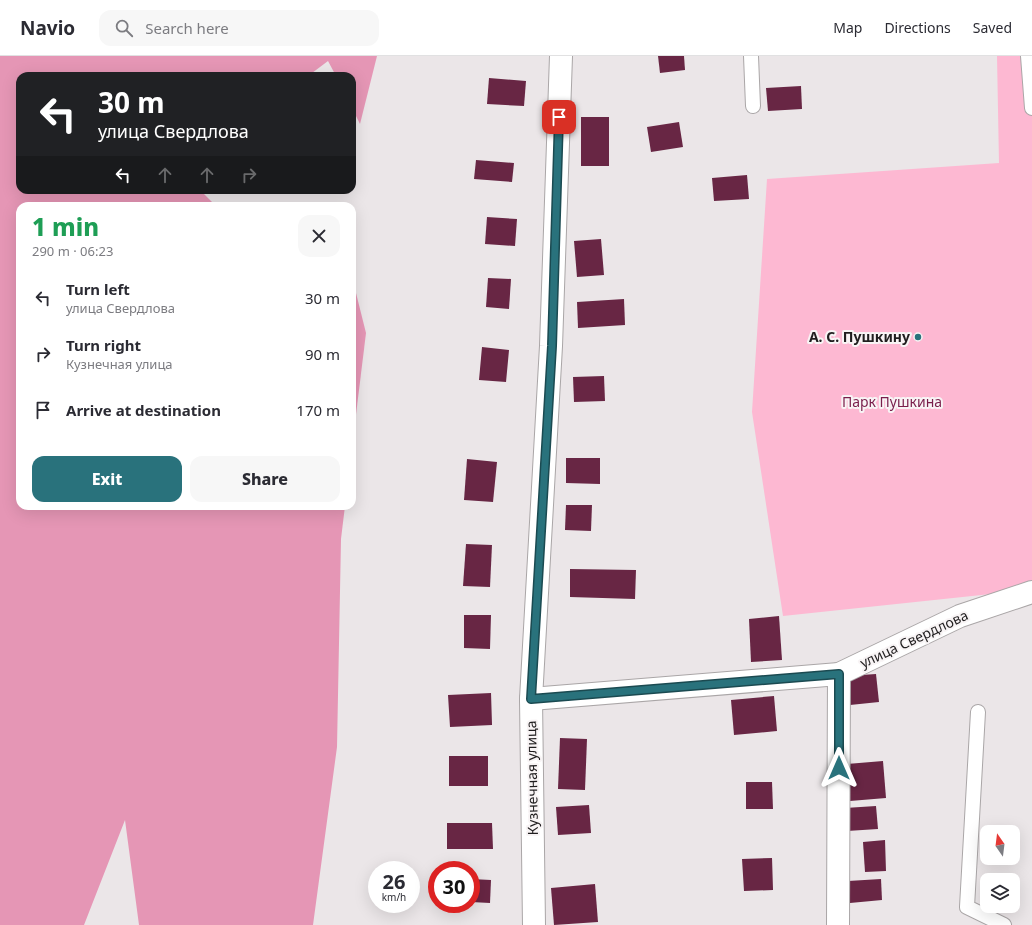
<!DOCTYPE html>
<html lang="en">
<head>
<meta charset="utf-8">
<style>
  body { margin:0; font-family:"Noto Sans",sans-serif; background:#f7f7f7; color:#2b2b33; height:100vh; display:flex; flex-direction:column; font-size:15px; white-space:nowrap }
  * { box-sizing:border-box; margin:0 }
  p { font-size:13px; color:#7c7c81 }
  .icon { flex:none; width:22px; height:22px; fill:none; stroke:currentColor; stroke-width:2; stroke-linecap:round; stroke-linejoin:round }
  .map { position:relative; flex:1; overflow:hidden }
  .drawer { position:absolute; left:16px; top:146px; width:340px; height:308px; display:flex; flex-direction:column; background:#fff; border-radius:12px; box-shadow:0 4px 16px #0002 }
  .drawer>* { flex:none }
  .guide { position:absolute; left:16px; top:16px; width:340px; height:122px; border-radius:12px; box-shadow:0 4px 16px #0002; background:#202124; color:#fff; overflow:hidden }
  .needle { width:26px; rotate:346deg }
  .fabs { position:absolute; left:980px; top:769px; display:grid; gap:8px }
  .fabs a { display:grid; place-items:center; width:40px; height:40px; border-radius:8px; background:#fff; box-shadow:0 4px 16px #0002; font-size:20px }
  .speed { position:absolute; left:368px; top:805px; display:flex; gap:8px; font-size:20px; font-weight:700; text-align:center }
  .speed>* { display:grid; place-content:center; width:52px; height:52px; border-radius:50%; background:#fff; box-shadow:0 4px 16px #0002; line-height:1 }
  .speed small { font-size:10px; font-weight:400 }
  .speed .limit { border:6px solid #d22; background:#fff; color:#111 }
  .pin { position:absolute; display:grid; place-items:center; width:34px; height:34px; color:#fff; margin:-17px; border-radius:8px; box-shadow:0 2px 6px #0006 }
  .me { position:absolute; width:44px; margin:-22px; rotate:0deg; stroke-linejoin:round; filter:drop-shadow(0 0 3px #0008) }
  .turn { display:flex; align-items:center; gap:14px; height:84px; padding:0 16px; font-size:18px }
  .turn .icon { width:52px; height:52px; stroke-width:2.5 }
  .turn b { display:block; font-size:28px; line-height:34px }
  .lanes { display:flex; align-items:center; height:38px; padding:0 16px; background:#0003; justify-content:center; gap:20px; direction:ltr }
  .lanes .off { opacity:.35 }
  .round { display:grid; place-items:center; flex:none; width:42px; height:42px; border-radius:12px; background:#f7f7f7 }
  .overview { display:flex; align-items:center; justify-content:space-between; height:68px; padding:0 16px }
  h1 { font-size:24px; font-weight:800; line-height:30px; color:#1e9e55 }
  .action { display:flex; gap:8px; margin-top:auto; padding:8px 16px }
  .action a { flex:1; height:46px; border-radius:12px; background:#29727c; color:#fff; font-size:16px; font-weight:800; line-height:46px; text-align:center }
  .action a+a { background:#f7f7f7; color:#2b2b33 }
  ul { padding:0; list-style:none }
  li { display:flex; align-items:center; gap:12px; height:56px; padding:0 16px }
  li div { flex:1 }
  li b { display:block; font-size:15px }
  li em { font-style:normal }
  header { display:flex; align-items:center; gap:24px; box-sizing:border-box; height:56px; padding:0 20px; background:#fff; border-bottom:1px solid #e1e1e2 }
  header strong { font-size:19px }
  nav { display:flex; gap:22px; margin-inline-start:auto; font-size:14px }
  .search { width:280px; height:36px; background:#f7f7f7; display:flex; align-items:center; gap:10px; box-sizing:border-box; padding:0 14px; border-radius:12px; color:#7c7c81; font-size:15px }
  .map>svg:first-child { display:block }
  .green { fill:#fdb8d2 }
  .forest { fill:#e596b5 }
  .building { fill:#682644 }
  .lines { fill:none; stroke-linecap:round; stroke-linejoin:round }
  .service-casing { stroke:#aaa6a7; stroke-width:16 }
  .minor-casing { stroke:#aaa6a7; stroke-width:24 }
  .service { stroke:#fff; stroke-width:14 }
  .minor { stroke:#fff; stroke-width:22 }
  .route-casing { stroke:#1b4a51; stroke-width:10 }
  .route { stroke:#29727c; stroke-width:7 }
  .poi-dot { fill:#29727c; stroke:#f8f4f5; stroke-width:1.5 }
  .labels { text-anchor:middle; stroke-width:4; stroke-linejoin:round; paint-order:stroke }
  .poi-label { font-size:14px; font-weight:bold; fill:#201e1f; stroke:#f8f4f5; text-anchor:end }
  .park-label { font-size:14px; fill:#791e4b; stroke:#f8f4f5 }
  .street-label { font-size:14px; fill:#201e1f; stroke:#f8f4f5 }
</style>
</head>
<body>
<header>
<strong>Navio</strong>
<div class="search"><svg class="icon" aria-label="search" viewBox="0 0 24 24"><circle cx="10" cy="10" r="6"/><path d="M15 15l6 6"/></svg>Search here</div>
<nav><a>Map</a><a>Directions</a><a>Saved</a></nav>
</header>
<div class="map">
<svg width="1032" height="869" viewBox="0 0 1032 869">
  <rect width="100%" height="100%" fill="#ebe6e8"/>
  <!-- green -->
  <polygon class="green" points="997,0 1032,0 1032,524 991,538 783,560 752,356 767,123 999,107"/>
  <!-- forest -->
  <g class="forest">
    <polygon points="0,0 377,0 360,68 352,52 352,20 336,20 328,5 308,20 20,20 20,134 200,134 216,150 20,150 20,450 345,450 341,483 337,691 313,869 139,869 125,764 84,869 0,869"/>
    <polygon points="352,221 366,277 352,391"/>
  </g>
  <!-- building -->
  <g class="building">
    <polygon points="658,0 684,0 685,14 660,17"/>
    <polygon points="489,22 526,25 524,50 487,48"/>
    <polygon points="801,30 802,53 768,55 766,32"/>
    <rect x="581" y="61" width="28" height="49"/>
    <polygon points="679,66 683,91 651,96 647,71"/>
    <polygon points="476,104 514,107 512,126 474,123"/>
    <polygon points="747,119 749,143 714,145 712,122"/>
    <polygon points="487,161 517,163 515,190 485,188"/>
    <polygon points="601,183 604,219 577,221 574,185"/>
    <polygon points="488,222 511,223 509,253 486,251"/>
    <polygon points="624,243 625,269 578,272 577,246"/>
    <polygon points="482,291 509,294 506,326 479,324"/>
    <polygon points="604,320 605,345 574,346 573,321"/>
    <polygon points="566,402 600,402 600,428 566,427"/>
    <polygon points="467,403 497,406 493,446 464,444"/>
    <polygon points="566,449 592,449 591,475 565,474"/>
    <polygon points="466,488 492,489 490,531 463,530"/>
    <polygon points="570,513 636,514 635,543 570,541"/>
    <polygon points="464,559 491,559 490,593 464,592"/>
    <polygon points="779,560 782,604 751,606 749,563"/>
    <polygon points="876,618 879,646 850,649 847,620"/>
    <polygon points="491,637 492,669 450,671 448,639"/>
    <polygon points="774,640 777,675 734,679 731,644"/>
    <polygon points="560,682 587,683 585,734 558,733"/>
    <rect x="449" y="700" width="39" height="30"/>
    <polygon points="883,705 886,742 850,745 847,708"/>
    <polygon points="746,726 772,726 773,753 746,753"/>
    <polygon points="589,749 591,777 558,779 556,751"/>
    <polygon points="876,750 878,773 847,775 845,752"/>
    <polygon points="447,767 492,767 493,793 447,793"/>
    <polygon points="885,784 886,815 865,816 863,786"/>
    <polygon points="772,802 773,834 744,835 742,803"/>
    <polygon points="471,823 491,824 490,847 471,846"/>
    <polygon points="881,823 882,844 850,847 848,825"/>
    <polygon points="595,828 598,866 554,869 551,832"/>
  </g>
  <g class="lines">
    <defs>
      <g id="service">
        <polyline points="751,0 753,50"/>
        <polyline points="1028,0 1032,52"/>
        <polyline points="978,656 967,851 1004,869"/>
      </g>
      <g id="minor">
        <polyline points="531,643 839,618 960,560 1032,536"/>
        <polyline points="534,869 531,643 551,290 561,0"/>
        <polyline points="838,869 839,618"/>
      </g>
    </defs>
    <!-- service casing -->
    <use href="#service" class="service-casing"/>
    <!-- minor casing -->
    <use href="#minor" class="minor-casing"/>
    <!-- service -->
    <use href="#service" class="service"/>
    <!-- minor -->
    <use href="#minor" class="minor"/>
  </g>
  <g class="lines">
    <defs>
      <polyline id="route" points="559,61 552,290 531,643 839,618 839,712"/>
    </defs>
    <!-- route casing -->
    <use href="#route" class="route-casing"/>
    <!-- route -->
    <use href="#route" class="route"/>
  </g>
  <!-- markers -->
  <circle class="poi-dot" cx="918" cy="281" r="4"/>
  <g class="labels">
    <!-- poi labels -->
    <g class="poi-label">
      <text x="910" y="286">А. С. Пушкину</text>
    </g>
    <!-- park labels -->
    <g class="park-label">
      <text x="892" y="351">Парк Пушкина</text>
    </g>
    <!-- street labels -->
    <g class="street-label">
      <text transform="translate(914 583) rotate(-25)" y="5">улица Свердлова</text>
      <text transform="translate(532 722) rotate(-91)" y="5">Кузнечная улица</text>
    </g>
  </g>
</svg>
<div class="fabs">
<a><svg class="needle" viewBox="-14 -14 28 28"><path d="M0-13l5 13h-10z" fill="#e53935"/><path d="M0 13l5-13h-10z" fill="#7c7c81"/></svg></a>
<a><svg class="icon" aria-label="layers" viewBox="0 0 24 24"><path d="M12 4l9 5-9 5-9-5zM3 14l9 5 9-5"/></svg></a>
</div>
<div class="speed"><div>26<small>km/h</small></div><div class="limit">30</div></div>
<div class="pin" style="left:559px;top:61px;background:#d93025"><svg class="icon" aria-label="arrive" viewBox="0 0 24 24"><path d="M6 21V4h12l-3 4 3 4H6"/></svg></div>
<svg class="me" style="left:839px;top:712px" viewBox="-20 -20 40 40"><path d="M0-17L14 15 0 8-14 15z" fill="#29727c" stroke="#fff" stroke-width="4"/></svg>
<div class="guide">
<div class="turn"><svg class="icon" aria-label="left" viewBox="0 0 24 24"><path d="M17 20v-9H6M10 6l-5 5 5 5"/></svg><div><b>30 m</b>улица Свердлова</div></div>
<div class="lanes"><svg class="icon" aria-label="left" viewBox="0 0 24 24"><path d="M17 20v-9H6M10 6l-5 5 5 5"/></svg><svg class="icon off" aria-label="ahead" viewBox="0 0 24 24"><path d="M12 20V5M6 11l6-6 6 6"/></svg><svg class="icon off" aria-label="ahead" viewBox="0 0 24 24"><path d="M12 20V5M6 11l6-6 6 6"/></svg><svg class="icon off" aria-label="right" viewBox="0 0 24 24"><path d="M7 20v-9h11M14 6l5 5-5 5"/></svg></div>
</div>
<section class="drawer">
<div class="overview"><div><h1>1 min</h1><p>290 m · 06:23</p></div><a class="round"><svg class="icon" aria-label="close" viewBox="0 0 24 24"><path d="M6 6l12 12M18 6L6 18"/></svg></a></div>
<ul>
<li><svg class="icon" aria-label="left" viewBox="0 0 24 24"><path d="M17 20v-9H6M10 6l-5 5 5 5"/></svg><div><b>Turn left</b><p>улица Свердлова</p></div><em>30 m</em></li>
<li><svg class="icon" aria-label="right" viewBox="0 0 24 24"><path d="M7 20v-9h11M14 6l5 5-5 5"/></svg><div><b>Turn right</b><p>Кузнечная улица</p></div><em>90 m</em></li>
<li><svg class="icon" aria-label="arrive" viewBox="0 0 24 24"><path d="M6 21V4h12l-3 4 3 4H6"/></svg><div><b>Arrive at destination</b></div><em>170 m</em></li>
</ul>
<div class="action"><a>Exit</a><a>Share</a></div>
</section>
</div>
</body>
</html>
